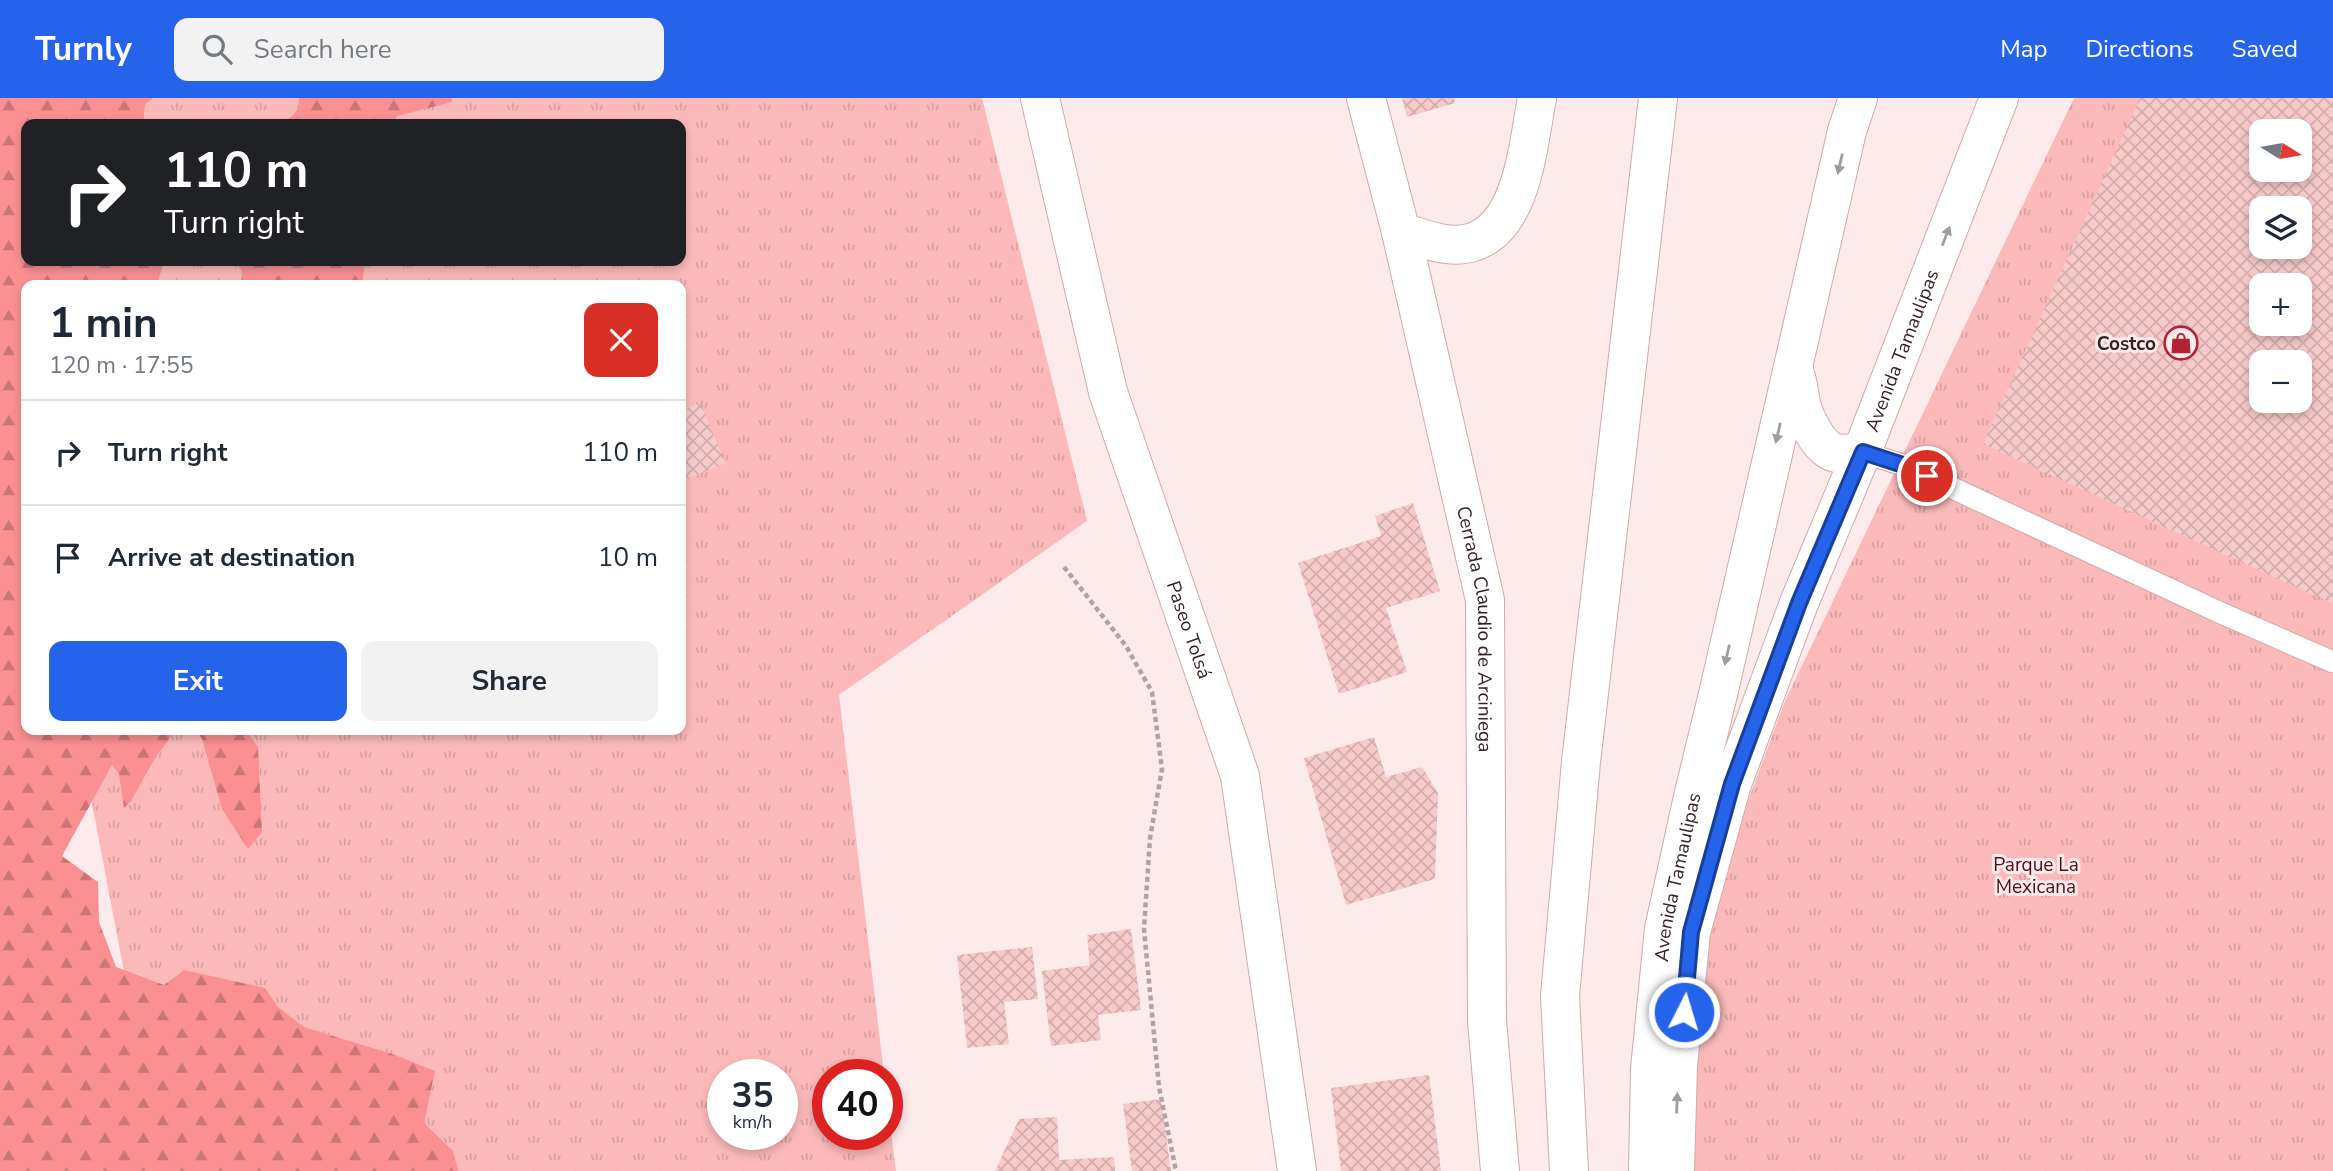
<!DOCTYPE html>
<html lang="en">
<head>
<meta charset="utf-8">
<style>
  body { margin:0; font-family:"Nunito Sans",sans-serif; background:#f2f2f3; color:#1f2937; height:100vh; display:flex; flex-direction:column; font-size:26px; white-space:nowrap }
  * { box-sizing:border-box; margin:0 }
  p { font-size:23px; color:#747a83 }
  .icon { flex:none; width:38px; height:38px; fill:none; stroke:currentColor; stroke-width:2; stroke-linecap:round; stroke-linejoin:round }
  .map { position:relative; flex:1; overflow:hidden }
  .details { position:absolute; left:21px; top:182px; width:665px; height:455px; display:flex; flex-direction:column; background:#fff; border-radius:14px; box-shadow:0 4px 10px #0003 }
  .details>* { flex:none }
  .hud { position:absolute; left:21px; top:21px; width:665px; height:147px; border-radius:14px; box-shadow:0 4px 10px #0003; background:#202124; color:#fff; overflow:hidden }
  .needle { width:46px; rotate:101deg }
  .tools { position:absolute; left:2249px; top:21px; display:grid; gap:14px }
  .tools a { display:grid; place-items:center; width:63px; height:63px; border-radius:14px; background:#fff; box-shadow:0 4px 10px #0003; font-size:35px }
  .speed { position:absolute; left:707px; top:961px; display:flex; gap:14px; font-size:35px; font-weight:700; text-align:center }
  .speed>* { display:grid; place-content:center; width:91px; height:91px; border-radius:50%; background:#fff; box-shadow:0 4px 10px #0003; line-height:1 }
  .speed small { font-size:18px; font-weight:400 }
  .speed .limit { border:10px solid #d22; background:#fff; color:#111 }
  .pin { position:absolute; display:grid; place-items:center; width:60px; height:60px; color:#fff; margin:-30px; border:4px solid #fff; border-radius:50%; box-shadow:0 2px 7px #0007 }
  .me { position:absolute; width:77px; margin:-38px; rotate:5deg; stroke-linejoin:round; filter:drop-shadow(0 0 5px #0008) }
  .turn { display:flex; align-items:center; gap:24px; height:147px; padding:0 28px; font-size:32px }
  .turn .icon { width:91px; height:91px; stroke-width:2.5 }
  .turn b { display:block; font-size:49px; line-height:60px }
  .round { display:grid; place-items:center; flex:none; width:74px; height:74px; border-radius:14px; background:#f2f2f3 }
  .overview { display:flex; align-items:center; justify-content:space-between; height:119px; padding:0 28px }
  h1 { font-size:42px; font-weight:700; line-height:52px }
  .button { display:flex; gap:14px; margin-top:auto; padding:14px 28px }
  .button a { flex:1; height:80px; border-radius:14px; background:#2563eb; color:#fff; font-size:28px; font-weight:700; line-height:80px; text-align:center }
  .button a+a { background:#f2f2f3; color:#1f2937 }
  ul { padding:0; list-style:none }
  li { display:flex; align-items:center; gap:21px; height:105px; padding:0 28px; border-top:2px solid #e0e1e3 }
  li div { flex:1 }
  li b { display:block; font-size:26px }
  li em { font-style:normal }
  header { display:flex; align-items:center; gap:42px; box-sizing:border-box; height:98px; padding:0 35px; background:#2563eb; color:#fff }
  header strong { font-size:33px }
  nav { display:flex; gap:38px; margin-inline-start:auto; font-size:24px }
  .search { width:490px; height:63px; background:#f2f2f3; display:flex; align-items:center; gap:18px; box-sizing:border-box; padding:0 24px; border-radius:14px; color:#747a83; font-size:26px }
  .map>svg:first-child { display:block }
  .grass { fill:url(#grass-tufts); fill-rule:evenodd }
  .forest { fill:url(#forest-firs) }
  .building { fill:url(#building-cross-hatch); fill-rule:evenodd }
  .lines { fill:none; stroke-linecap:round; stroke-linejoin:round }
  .service-casing { stroke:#d3a9a8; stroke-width:23 }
  .minor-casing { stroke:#d3a9a8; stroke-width:40 }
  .tertiary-casing { stroke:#d3a9a8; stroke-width:40 }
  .path { stroke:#b2a1a1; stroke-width:4.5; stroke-dasharray:5 3.5; stroke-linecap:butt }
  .service { stroke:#fff; stroke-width:21 }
  .minor { stroke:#fff; stroke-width:38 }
  .tertiary { stroke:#fff; stroke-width:38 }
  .oneway { fill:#a39c9c }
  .route-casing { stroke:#184099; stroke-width:18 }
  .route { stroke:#2563eb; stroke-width:12 }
  .labels { text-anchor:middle; stroke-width:6; stroke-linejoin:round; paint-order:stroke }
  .poi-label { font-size:19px; font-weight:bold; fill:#332323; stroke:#fdebeb; text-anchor:end }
  .street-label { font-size:19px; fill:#332323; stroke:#fdebeb }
  .park-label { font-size:19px; fill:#500f17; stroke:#fdebeb }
</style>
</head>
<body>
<header>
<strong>Turnly</strong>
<div class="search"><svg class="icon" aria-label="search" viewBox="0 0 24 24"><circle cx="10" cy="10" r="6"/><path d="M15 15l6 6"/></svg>Search here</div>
<nav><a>Map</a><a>Directions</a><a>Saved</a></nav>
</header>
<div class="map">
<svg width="2333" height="1073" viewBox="0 0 2333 1073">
  <defs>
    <pattern id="grass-tufts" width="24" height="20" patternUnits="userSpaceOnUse" patternTransform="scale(1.75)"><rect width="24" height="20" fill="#fbbab9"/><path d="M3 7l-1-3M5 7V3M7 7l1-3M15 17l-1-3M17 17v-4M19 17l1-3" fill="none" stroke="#d8a09f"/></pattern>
    <pattern id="forest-firs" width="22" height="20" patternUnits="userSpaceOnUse" patternTransform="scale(1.75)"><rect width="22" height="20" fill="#fa9092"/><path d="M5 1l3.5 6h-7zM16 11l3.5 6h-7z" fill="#cb7577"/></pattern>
    <pattern id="building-cross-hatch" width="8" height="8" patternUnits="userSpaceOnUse" patternTransform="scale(1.75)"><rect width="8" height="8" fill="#f6cac9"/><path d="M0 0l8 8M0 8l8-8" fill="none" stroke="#d3adac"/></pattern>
  </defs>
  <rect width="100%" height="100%" fill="#fdebeb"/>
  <!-- grass -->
  <g class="grass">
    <path d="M 32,0 L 982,0 L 1087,423 L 839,597 L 884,976 L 828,976 L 828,1036 L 887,1036 L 887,1001 L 896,1073 L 162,1073 L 78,632 L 681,632 L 681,187 L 42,187 L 41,163 L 681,163 L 681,26 L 33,26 ZM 723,976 L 782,976 L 782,1036 L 723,1036 Z"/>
    <path d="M 2074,0 L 2333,0 L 2333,1073 L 1694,1073 L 1695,1010 L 1702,893 L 1710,822 L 1739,727 L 1785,603 ZM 2261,33 L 2300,33 L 2300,72 L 2261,72 ZM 2261,110 L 2300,110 L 2300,149 L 2261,149 ZM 2261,187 L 2300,187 L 2300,226 L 2261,226 ZM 2261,264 L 2300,264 L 2300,303 L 2261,303 Z"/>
  </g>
  <!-- forest -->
  <g class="forest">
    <polygon points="0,0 153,0 145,6 143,26 26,26 26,163 164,163 157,187 26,187 26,632 176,632 155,660 131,703 124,710 119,676 112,667 62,758 98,784 99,824 116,869 164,887 184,872 265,890 278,909 304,929 395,957 435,973 424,1025 453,1053 458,1073 0,1073"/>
    <path d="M 299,0 L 452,0 L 452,4 L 397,18 L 393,26 L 280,26 C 292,20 299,14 299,0 Z"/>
    <polygon points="237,163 365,163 362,187 241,187 242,174"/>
    <polygon points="196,632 246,632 258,649 262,734 248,751 222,711 202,641"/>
  </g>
  <!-- building -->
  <g class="building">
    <polygon points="1402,0 1454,0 1455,5 1407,19"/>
    <path d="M 2140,0 L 2333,0 L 2333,506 L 1983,346 ZM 2261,33 L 2300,33 L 2300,72 L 2261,72 ZM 2261,110 L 2300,110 L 2300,149 L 2261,149 ZM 2261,187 L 2300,187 L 2300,226 L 2261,226 ZM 2261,264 L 2300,264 L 2300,303 L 2261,303 Z"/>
    <polygon points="700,304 725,365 683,383 681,377 681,313"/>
    <polygon points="1413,405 1440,493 1386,510 1407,574 1339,596 1298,465 1381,438 1375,418"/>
    <polygon points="1374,639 1386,679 1422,669 1438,695 1435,781 1346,807 1304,660"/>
    <polygon points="1131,831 1141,912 1098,917 1101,942 1051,948 1042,873 1090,867 1087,837"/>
    <polygon points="1032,849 1038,901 1004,904 1009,946 967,950 957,857"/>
    <polygon points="1429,977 1441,1073 1341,1073 1331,990"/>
    <polygon points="1161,1001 1171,1073 1132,1073 1123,1006"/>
    <polygon points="1057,1019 1059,1062 1114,1059 1115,1073 995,1073 1019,1021"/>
  </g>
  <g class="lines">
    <defs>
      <polyline id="service" points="1862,354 1903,367 2221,515 2333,564"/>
      <g id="minor">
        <path id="s1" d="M 1040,0 L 1108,294 L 1240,678 L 1297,1073"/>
        <path id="s2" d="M 1366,0 L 1401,134 L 1485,502 L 1487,923 L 1500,1073"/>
        <path d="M 1401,134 C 1422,140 1447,151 1470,145 C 1523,131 1528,46 1537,0"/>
      </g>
      <g id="tertiary">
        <path d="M 1795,276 C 1799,287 1799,298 1802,309 C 1806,323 1817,344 1829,352 C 1838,358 1852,355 1862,354"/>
        <polyline points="1569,1073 1560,898 1581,664 1658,0"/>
        <path id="s3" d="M 1648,1073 L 1650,971 L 1664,831 L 1693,699 L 1719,592 L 1847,33 L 1858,0"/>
        <path id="s4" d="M 1675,1073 L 1678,968 L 1691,834 L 1732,686 L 1799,505 L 1862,354 L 1999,0"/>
      </g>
    </defs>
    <!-- service casing -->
    <use href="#service" class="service-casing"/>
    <!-- minor casing -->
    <use href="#minor" class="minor-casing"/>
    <!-- tertiary casing -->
    <use href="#tertiary" class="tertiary-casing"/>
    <!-- path -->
    <polyline class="path" points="1064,469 1126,548 1152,594 1162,671 1150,740 1144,831 1159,989 1176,1073"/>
    <!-- service -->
    <use href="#service" class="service"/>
    <!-- minor -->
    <use href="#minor" class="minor"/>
    <!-- tertiary -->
    <use href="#tertiary" class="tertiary"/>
  </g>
  <!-- one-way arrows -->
  <defs><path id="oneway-solid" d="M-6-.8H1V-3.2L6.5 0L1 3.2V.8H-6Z" transform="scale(1.75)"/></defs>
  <g class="oneway">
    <use href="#oneway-solid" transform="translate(1840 66) rotate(103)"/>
    <use href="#oneway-solid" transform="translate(1946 138) rotate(-69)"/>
    <use href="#oneway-solid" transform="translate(1778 335) rotate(103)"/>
    <use href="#oneway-solid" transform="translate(1727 557) rotate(103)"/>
    <use href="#oneway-solid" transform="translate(1677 1005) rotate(-88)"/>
  </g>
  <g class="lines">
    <defs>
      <polyline id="route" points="1684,914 1691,834 1732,686 1799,505 1863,354 1903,367 1927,378"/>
    </defs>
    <!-- route casing -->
    <use href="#route" class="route-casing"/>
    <!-- route -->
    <use href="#route" class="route"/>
  </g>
  <!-- icons -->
  <defs>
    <symbol id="shop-ring" viewBox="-11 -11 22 22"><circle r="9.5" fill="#fdebeb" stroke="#b32137" stroke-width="1.5"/><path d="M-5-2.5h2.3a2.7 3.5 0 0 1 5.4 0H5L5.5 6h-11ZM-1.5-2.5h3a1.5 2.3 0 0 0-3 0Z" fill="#b32137"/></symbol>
  </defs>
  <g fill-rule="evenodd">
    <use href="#shop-ring" x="2162" y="226" width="38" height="38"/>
  </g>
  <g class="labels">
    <!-- poi labels -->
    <g class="poi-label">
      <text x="2156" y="252">Costco</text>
    </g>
    <!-- street labels -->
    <g class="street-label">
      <text dy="7" stroke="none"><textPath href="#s4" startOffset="859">Avenida Tamaulipas</textPath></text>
      <text dy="7" stroke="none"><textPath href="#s2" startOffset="544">Cerrada Claudio de Arciniega</textPath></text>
      <text dy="7" stroke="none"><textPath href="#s1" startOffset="553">Paseo Tolsá</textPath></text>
      <text dy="7" stroke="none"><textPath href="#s3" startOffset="296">Avenida Tamaulipas</textPath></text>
    </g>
    <!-- park labels -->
    <g class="park-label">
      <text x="2036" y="773">Parque La<tspan x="2036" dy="22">Mexicana</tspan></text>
    </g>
  </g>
</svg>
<div class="tools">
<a><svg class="needle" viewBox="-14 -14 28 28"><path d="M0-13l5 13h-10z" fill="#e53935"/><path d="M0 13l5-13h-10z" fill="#747a83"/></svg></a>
<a><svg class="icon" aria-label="layers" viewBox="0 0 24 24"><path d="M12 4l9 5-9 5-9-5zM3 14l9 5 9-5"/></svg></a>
<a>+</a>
<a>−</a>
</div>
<div class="speed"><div>35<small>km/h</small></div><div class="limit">40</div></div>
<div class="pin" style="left:1927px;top:378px;background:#d93025"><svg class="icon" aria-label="arrive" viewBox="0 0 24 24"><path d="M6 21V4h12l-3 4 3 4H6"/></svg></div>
<svg class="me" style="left:1684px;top:914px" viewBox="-20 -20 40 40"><circle r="17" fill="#2563eb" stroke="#fff" stroke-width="3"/><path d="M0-11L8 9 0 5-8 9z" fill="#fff"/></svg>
<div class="hud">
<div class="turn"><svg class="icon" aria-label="right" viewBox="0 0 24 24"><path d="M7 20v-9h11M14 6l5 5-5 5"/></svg><div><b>110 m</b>Turn right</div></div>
</div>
<section class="details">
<div class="overview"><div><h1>1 min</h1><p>120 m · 17:55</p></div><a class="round" style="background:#d93025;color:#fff"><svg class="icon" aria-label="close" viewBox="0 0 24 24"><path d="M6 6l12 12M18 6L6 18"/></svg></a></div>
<ul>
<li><svg class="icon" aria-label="right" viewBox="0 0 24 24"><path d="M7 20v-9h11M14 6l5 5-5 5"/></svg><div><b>Turn right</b></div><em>110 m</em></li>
<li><svg class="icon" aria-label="arrive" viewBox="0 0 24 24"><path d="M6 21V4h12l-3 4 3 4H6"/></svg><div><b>Arrive at destination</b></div><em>10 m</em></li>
</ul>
<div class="button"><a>Exit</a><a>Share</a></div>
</section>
</div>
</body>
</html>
